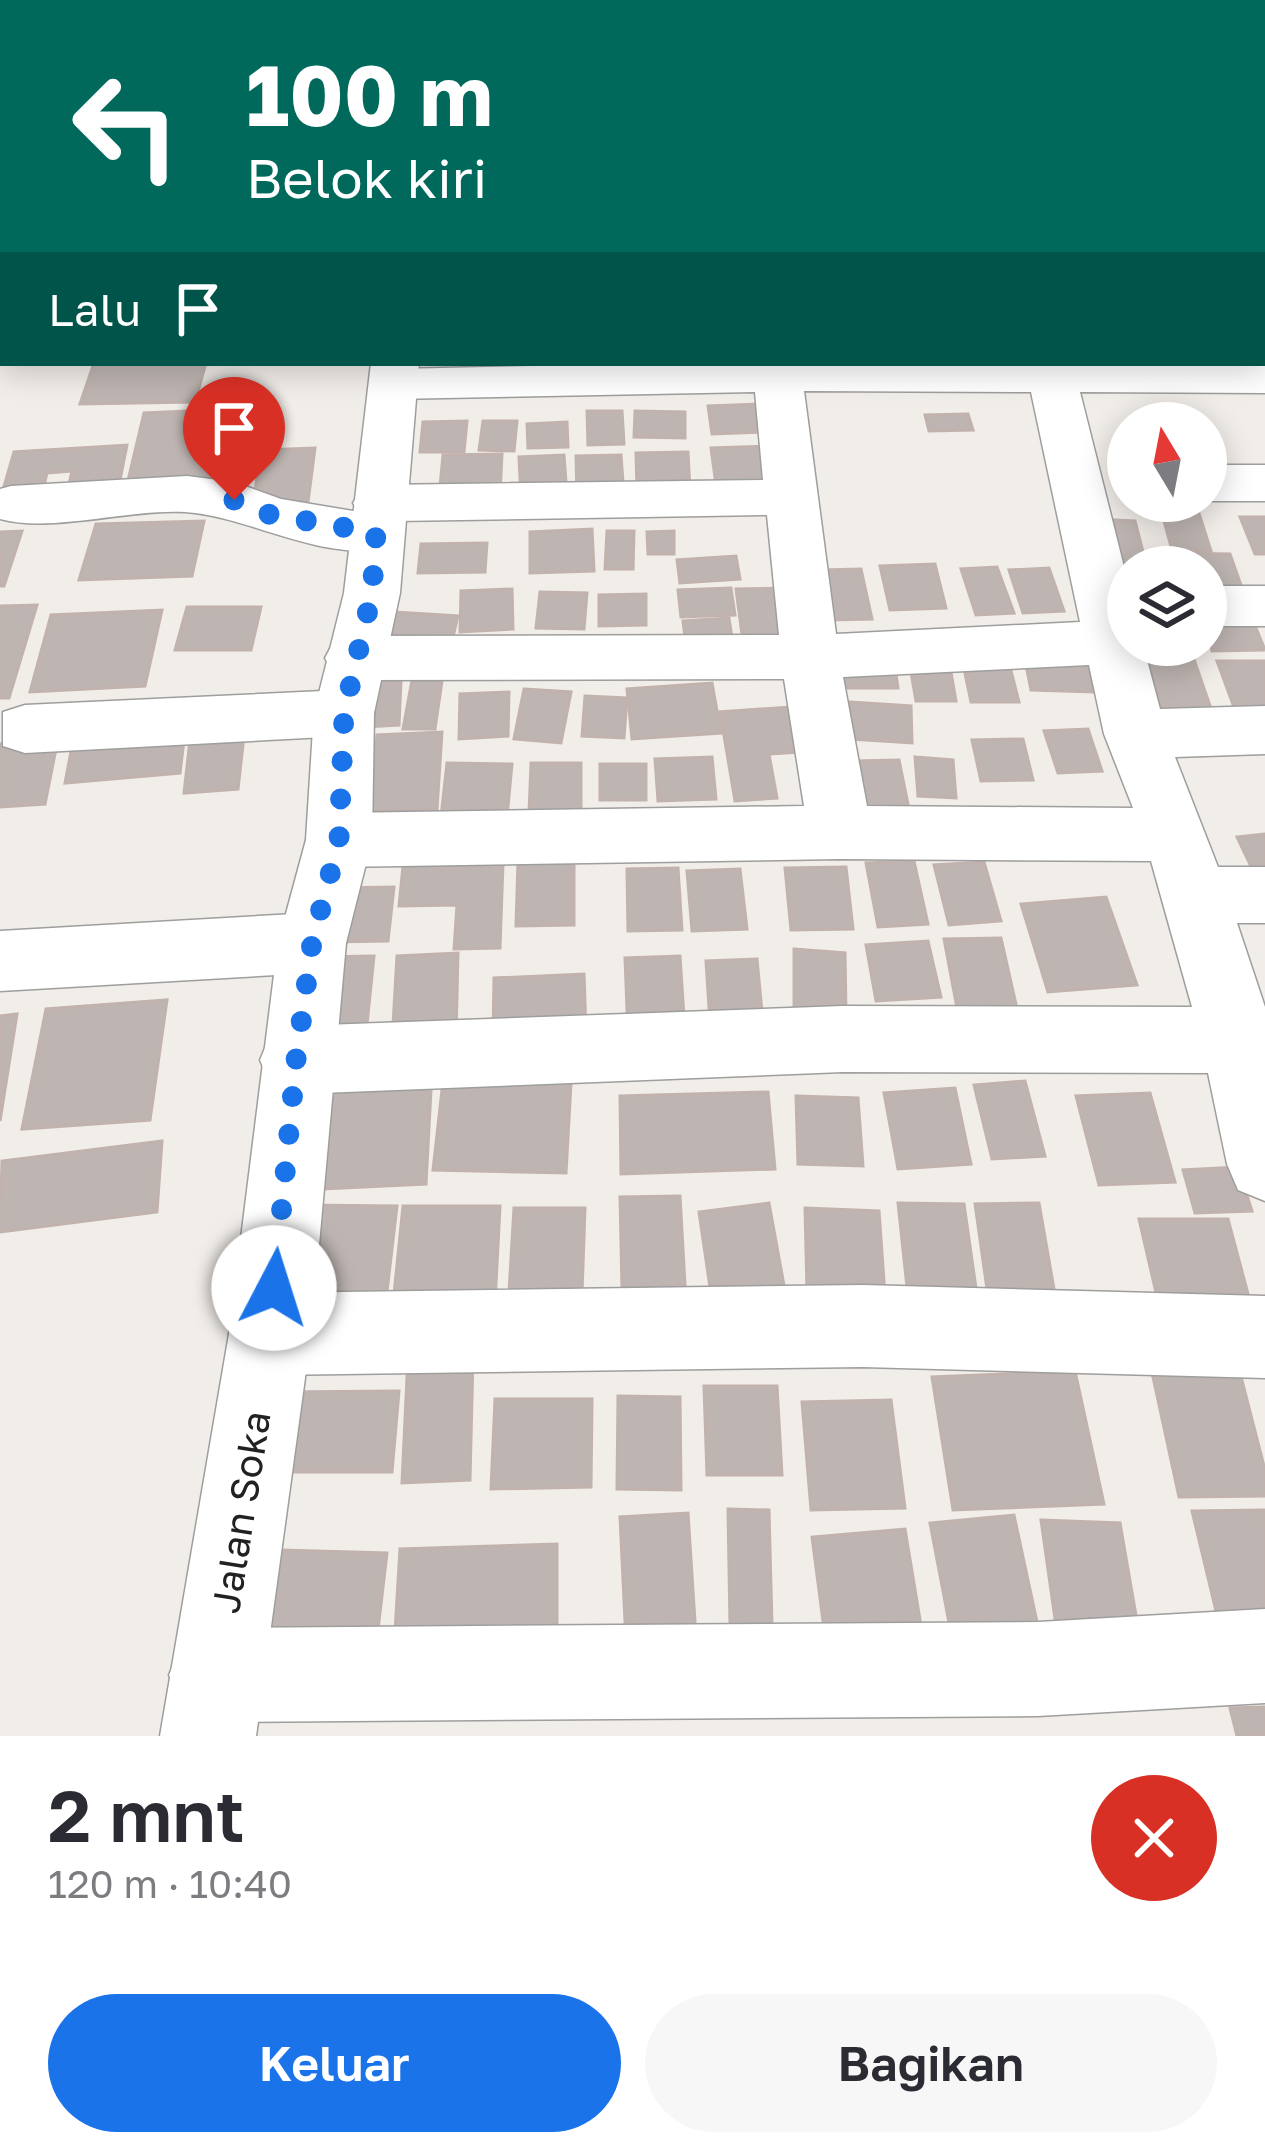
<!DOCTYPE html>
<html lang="id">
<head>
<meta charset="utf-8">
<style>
  body { margin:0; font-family:"Golos Text",sans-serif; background:#f7f7f7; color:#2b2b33; height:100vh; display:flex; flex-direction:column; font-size:45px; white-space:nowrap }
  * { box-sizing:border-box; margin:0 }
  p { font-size:39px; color:#7c7c81 }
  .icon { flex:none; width:66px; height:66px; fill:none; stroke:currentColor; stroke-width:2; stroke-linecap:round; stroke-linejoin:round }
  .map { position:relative; height:1736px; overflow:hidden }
  .panel { display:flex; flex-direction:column; background:#fff; flex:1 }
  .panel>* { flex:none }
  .guide { position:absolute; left:0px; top:0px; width:1266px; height:366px; box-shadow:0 6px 30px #0003; background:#00695c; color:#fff; overflow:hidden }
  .needle { width:78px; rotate:350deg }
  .tools { position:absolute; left:1107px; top:402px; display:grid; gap:24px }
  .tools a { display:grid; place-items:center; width:120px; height:120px; border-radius:50%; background:#fff; box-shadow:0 6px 30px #0003; font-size:60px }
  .pin { position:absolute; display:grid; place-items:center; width:102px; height:102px; color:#fff; margin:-123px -51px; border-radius:50% 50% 50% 0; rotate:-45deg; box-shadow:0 0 12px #0007 }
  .pin .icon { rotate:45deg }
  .me { position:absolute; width:132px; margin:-66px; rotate:5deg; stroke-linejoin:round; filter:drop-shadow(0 0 9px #0008) }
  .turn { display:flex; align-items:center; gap:42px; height:252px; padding:0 48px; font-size:54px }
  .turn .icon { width:156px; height:156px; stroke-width:2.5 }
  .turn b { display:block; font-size:84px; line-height:102px }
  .then { display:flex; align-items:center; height:114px; padding:0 48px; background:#0003; gap:24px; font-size:45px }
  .round { display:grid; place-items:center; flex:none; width:126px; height:126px; border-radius:63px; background:#f7f7f7 }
  .summary { display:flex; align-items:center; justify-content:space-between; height:204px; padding:0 48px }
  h1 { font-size:72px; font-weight:600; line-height:90px }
  .primary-button { display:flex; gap:24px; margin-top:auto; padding:24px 48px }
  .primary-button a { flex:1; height:138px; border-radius:72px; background:#1a73e8; color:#fff; font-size:48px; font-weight:600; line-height:138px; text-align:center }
  .primary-button a+a { background:#f7f7f7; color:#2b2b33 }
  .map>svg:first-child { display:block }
  .building { fill:#beb5b2; stroke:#c1b2ad; stroke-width:3 }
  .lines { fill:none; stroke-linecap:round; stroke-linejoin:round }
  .minor-casing { stroke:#9e9e9e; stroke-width:3 }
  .tertiary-casing { stroke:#9e9e9e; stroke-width:3 }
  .minor { fill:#fff; fill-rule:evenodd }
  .tertiary { fill:#fff; fill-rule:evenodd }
  .route { stroke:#1a73e8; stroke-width:21; stroke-dasharray:0 37.8 }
  .labels { text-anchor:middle; stroke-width:12; stroke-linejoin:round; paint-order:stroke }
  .street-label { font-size:39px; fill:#212121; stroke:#fff }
</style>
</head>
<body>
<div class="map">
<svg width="1265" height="1736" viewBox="0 0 1265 1736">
  <rect width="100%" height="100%" fill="#f1ede9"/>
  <!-- building -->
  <g class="building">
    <polygon points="94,363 206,363 195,402 80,404"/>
    <polygon points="760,404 765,432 712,434 708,406"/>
    <polygon points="258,408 245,484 126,489 144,413"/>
    <polygon points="587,411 622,411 624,444 588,445"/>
    <polygon points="635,411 685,412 685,438 634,437"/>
    <polygon points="968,414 973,430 929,431 925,415"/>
    <polygon points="467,421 464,452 420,452 423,422"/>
    <polygon points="483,421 517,421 514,451 479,450"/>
    <polygon points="567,422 568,447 528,448 527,424"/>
    <polygon points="127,445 118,490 67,493 72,471 47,473 42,494 1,497 14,452"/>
    <polygon points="769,446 775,484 716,485 711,448"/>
    <polygon points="315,448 308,502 253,504 261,450"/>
    <polygon points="688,452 690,491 637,491 636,453"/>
    <polygon points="502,454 500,495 439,497 443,455"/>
    <polygon points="564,455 567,496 521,499 519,457"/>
    <polygon points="621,455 624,496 577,497 576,456"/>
    <polygon points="1159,503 1196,504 1211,551 1172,550"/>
    <polygon points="1240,517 1265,517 1265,554 1255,554"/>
    <polygon points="1095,519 1135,521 1147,567 1128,567 1128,589"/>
    <polygon points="204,521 192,576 79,580 96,524"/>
    <polygon points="592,529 594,571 530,573 530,532"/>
    <polygon points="22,531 4,586 0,586 0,532"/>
    <polygon points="607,531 634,531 633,569 605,569"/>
    <polygon points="674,531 674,554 648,554 647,532"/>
    <polygon points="487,543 485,572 418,573 421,544"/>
    <polygon points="1169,553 1230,554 1243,591 1206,590 1206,567 1173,567"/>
    <polygon points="736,556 740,579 680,583 677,560"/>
    <polygon points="935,564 946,608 890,610 880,566"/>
    <polygon points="997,567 1014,613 976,615 961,569"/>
    <polygon points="1049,568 1064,611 1023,613 1009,570"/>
    <polygon points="861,569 872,619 829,620 821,570"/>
    <polygon points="731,588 735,615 681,617 678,590"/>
    <polygon points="790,588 800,647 744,650 736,589"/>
    <polygon points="512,589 513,629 460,632 461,591"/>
    <polygon points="540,592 587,593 584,629 536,628"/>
    <polygon points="646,594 646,625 599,626 599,595"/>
    <polygon points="37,605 9,698 0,698 0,606"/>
    <polygon points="187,607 261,607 251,650 175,650"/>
    <polygon points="162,610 145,686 30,692 51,615"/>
    <polygon points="1249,611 1265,650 1212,651 1206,612"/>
    <polygon points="394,612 458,616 451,645 387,641"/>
    <polygon points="729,618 734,651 687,654 683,621"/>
    <polygon points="1143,645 1189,645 1216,723 1167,723"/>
    <polygon points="1023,650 1085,652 1094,692 1031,690"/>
    <polygon points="836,659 894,660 898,688 839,688"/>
    <polygon points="962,659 1008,659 1019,702 971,702"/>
    <polygon points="909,661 949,661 956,701 916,701"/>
    <polygon points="1217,661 1265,661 1265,710 1235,710"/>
    <polygon points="412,680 442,681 435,729 403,729"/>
    <polygon points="401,681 399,725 347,728 352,682"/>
    <polygon points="712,683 721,733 632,739 627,689"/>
    <polygon points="524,689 571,692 561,743 514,739"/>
    <polygon points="509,692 508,736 459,739 460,694"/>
    <polygon points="585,696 627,698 624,738 582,736"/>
    <polygon points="850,702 911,706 912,743 851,739"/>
    <polygon points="790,707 799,752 769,754 777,798 735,801 720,712"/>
    <polygon points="245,727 238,789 184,793 191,731"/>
    <polygon points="1088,729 1102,771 1058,773 1044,731"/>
    <polygon points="185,732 180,773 65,783 73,741"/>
    <polygon points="442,732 437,809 370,811 377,735"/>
    <polygon points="58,739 45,804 0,807 0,744"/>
    <polygon points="1023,739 1033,780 981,781 972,740"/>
    <polygon points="712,757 716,799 658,801 655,759"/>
    <polygon points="915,757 953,760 956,798 918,796"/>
    <polygon points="899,760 909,809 862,811 854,761"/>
    <polygon points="447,763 512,764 507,817 441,817"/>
    <polygon points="531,763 581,763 581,813 529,814"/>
    <rect x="600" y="764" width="46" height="36"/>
    <polygon points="1265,834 1265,874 1255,875 1237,837"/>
    <polygon points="574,859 574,925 516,926 518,861"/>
    <polygon points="914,861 928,924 878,927 866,863"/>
    <polygon points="984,862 1001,921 949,925 934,865"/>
    <polygon points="503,863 500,948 454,949 457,905 399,906 403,866"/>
    <polygon points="846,867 853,929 791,930 785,868"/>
    <polygon points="678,868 682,930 628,931 627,869"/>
    <polygon points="740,869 747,929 692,931 687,871"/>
    <polygon points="394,887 388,941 329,942 336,888"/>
    <polygon points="1106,897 1137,985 1048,992 1021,904"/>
    <polygon points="1001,938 1020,1022 960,1024 944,939"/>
    <polygon points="928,941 941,997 876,1001 866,945"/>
    <polygon points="794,949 845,953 846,1015 794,1012"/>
    <polygon points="458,953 456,1038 392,1042 397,956"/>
    <polygon points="374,956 365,1044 301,1045 313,957"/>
    <polygon points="680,956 685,1032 628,1035 625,958"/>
    <polygon points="757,959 763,1023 710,1023 706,961"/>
    <polygon points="584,974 586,1032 493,1036 494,978"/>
    <polygon points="167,1000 150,1120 22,1129 46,1009"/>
    <polygon points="17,1014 0,1121 0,1016"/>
    <polygon points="432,1071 426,1184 302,1190 315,1076"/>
    <polygon points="443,1081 571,1083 566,1173 433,1170"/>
    <polygon points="1025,1081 1045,1156 992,1159 974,1085"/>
    <polygon points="955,1088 971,1164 898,1169 884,1093"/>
    <polygon points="768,1092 775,1169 621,1174 620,1096"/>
    <polygon points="1150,1093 1175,1182 1099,1185 1076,1096"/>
    <polygon points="796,1096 858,1098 863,1166 798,1164"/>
    <polygon points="162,1141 157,1212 0,1232 2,1161"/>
    <polygon points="1238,1167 1252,1211 1195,1213 1183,1170"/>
    <polygon points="680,1196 685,1285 622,1288 620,1197"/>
    <polygon points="769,1203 785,1291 712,1301 699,1212"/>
    <polygon points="898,1203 964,1204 976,1288 907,1287"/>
    <polygon points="1039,1203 1054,1289 987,1289 975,1204"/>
    <polygon points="300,1205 397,1206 386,1300 284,1299"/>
    <polygon points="403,1206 500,1206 495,1303 393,1304"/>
    <polygon points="514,1208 585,1208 582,1293 509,1292"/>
    <polygon points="805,1208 879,1211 885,1296 807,1292"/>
    <polygon points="1139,1219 1228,1219 1256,1324 1163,1323"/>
    <polygon points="1235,1353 1265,1470 1265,1496 1179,1497 1148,1354"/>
    <polygon points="473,1354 470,1480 402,1483 408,1356"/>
    <polygon points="1075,1371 1104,1504 953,1510 932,1377"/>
    <polygon points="704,1386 777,1386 782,1475 707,1475"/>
    <polygon points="399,1391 392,1472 269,1472 281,1392"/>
    <polygon points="618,1396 680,1397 681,1490 617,1489"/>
    <polygon points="495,1399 592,1399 591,1487 491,1489"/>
    <polygon points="891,1400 905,1508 811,1510 802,1402"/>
    <polygon points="728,1509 769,1510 772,1626 730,1625"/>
    <polygon points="1264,1510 1265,1611 1216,1611 1192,1511"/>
    <polygon points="688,1513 696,1637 626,1642 620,1517"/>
    <polygon points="1014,1515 1043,1650 956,1659 930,1523"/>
    <polygon points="1041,1520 1120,1523 1142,1650 1059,1647"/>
    <polygon points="905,1529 925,1650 828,1659 812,1537"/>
    <polygon points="557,1544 557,1643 394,1648 400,1549"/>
    <polygon points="280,1550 387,1553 376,1647 264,1644"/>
    <polygon points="1265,1707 1265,1736 1237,1736 1230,1708"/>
  </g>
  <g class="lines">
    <defs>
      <g id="minor">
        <polygon points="947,0 983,0 984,3 948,3"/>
        <rect x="1263" y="21" width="2" height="22"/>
        <rect x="1263" y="96" width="2" height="24"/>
        <rect x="1263" y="172" width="2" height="26"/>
        <rect x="1263" y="267" width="2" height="28"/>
        <path d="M 676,363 L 1265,363 L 1265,393 L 1080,392 L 1128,583 L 1128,645 L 1143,645 L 1160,709 L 1265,706 L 1265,754 L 1175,757 L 1218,867 L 1265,867 L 1265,923 L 1237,923 L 1265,1007 L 1265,1201 L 1238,1190 L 1227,1164 L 1208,1073 L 843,1072 L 296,1094 L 270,1084 L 260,1060 L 270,1036 L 296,1026 L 843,1006 L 1192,1007 L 1151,861 L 840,859 L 339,867 L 316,859 L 306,840 L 316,821 L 339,813 L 804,806 L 784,679 L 354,680 L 333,673 L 325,658 L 333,643 L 354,636 L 779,635 L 767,515 L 396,521 L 403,533 L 395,546 C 330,565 259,521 195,513 C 137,506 53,534 0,519 L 0,489 L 11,486 L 187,476 L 234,482 L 281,499 L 359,512 L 353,503 L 361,490 L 380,485 L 763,480 L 755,392 L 394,399 L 377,395 L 369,384 L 377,373 L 394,369 ZM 804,391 L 1031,392 L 1080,622 L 836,634 ZM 1089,665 L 1104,734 L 1133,808 L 867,806 L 843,677 Z"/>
        <rect x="1206" y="465" width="59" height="36"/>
        <rect x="1206" y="586" width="59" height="40"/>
        <polygon points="344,690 365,697 374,713 365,729 344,736 25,753 3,746 3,712 25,705"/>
        <polygon points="312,913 336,922 346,943 336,964 312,973 0,991 0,931"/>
        <polygon points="863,1285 1265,1296 1265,1378 863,1367 270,1375 241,1363 229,1334 241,1305 270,1293"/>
        <polygon points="1265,1609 1265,1703 1038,1716 216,1722 183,1708 169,1675 183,1642 216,1628 1038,1622"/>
      </g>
      <g id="tertiary">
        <polygon points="434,0 470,0 433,3"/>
        <rect x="0" y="125" width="3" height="24"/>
        <polygon points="371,363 419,363 400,593 374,713 372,840 346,943 311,1334 256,1736 160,1736 229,1334 278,943 306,840 314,713 344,593"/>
      </g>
    </defs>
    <!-- minor casing -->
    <use href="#minor" class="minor-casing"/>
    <!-- tertiary casing -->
    <use href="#tertiary" class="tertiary-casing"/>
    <!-- minor -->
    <use href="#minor" class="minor"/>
    <!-- tertiary -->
    <use href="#tertiary" class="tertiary"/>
  </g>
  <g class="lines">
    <!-- route -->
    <polyline class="route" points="234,500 268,514 376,533 372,593 344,713 339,840 312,943 296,1060 274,1288"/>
  </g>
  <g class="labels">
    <!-- street labels -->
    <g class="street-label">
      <text transform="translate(241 1512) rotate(-81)" y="14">Jalan Soka</text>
    </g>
  </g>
</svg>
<div class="tools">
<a><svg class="needle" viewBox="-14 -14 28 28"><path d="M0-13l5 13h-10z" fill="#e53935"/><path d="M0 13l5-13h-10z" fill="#7c7c81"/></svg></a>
<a><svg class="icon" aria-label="layers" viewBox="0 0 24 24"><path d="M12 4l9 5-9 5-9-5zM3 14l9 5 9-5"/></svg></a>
</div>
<div class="pin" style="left:234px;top:500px;background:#d93025"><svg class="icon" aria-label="arrive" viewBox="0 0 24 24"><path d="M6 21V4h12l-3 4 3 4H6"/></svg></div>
<svg class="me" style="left:274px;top:1288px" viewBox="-20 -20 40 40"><circle r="19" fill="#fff"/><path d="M0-13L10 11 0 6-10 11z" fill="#1a73e8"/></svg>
<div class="guide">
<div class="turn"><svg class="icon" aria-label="left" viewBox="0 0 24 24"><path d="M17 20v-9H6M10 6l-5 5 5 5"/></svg><div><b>100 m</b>Belok kiri</div></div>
<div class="then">Lalu<svg class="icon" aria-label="arrive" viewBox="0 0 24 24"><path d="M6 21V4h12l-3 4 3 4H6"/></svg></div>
</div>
</div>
<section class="panel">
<div class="summary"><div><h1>2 mnt</h1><p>120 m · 10:40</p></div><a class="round" style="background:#d93025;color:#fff"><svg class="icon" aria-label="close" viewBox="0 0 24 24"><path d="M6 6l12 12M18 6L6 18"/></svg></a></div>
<div class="primary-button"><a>Keluar</a><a>Bagikan</a></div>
</section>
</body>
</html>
